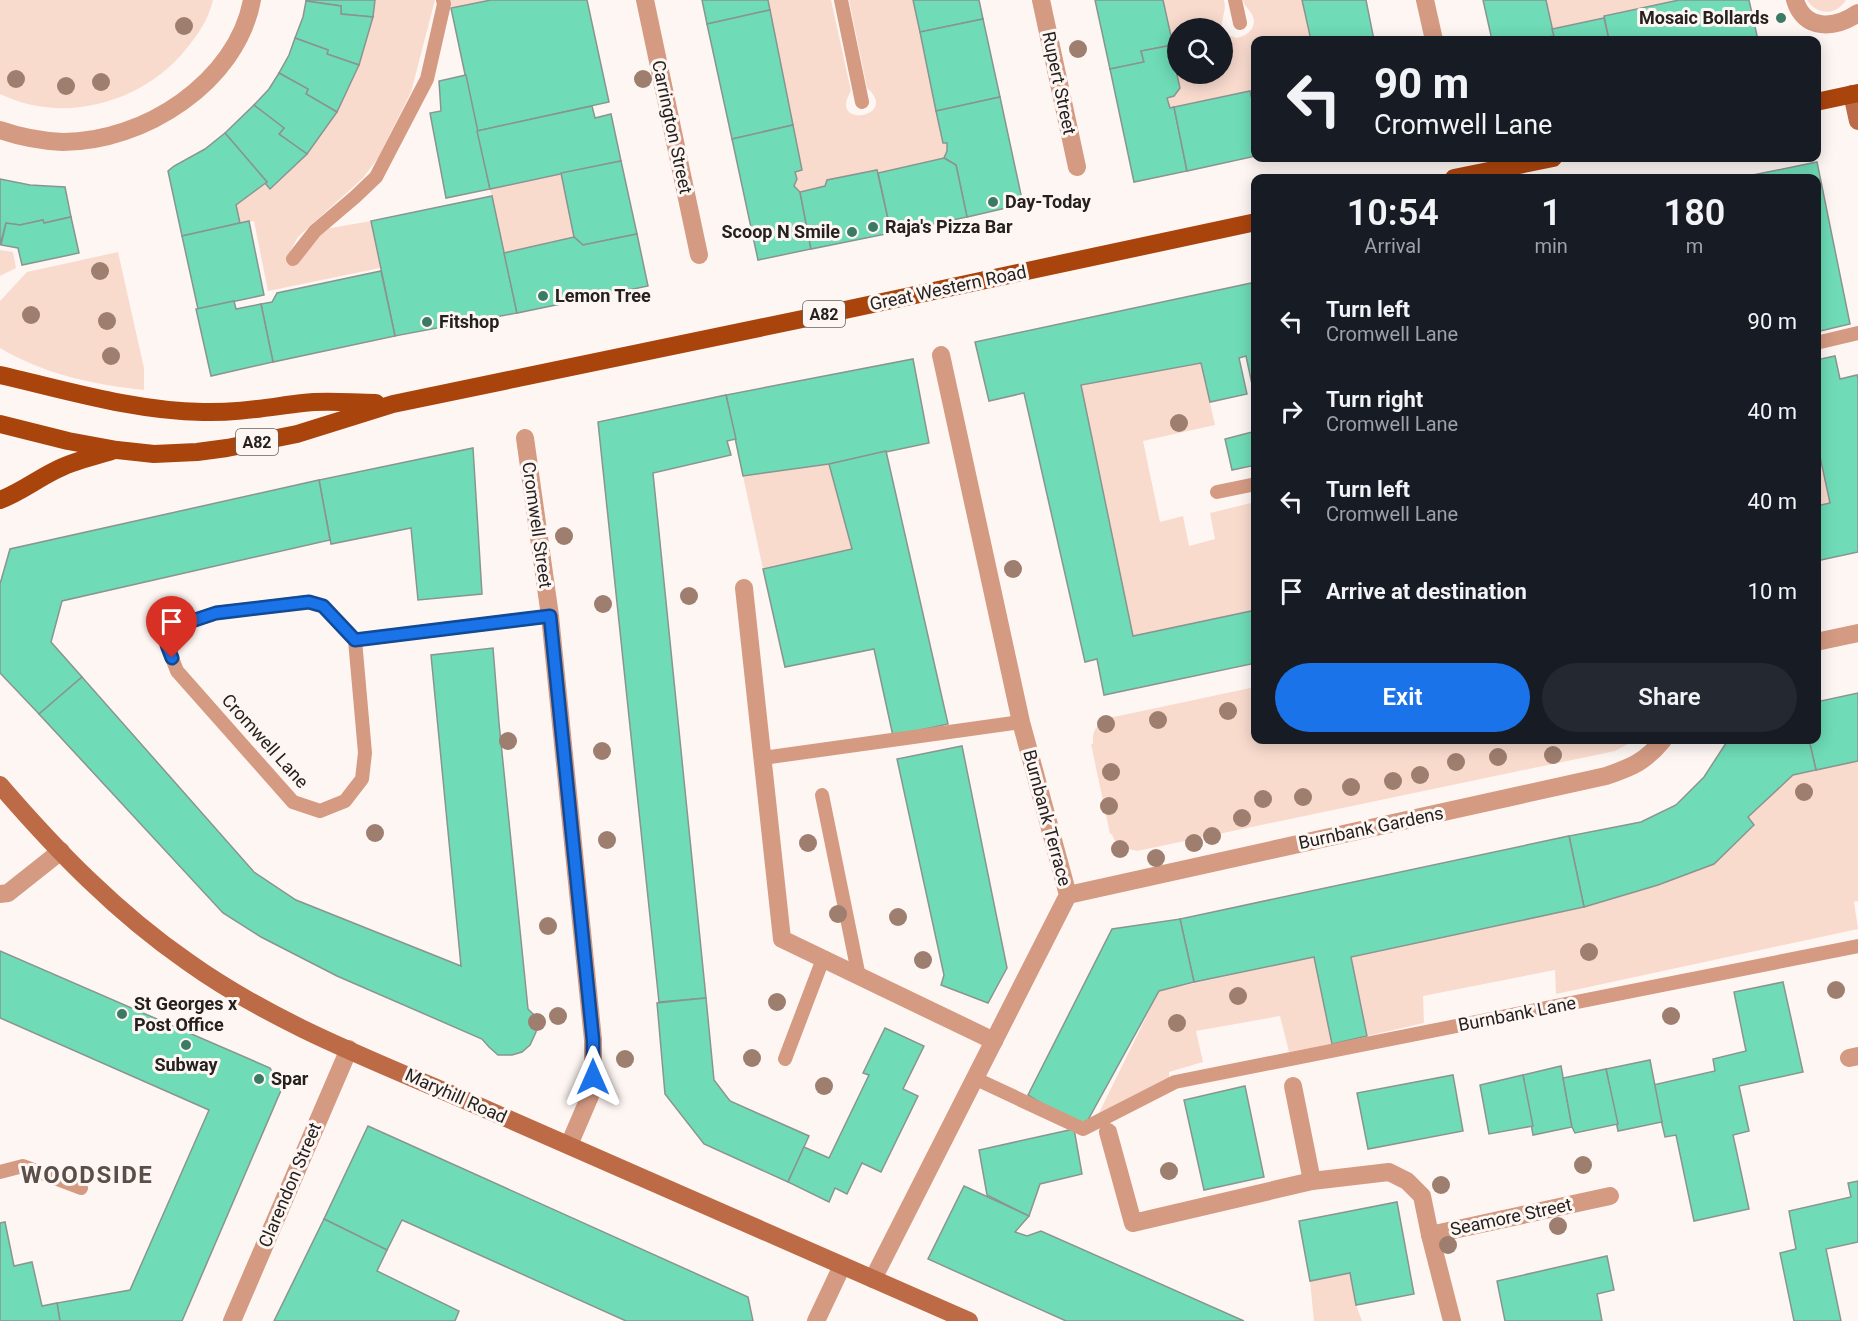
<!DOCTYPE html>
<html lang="en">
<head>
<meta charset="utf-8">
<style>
  body { margin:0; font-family:Roboto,sans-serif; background:#242831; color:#f1f3f6; height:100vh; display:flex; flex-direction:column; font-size:22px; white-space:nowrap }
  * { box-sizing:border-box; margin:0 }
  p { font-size:20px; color:#9ea1a6 }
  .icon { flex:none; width:33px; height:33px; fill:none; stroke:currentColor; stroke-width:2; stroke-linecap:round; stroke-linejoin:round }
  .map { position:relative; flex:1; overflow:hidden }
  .panel { position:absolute; left:1251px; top:174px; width:570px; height:570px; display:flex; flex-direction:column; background:#171b24; border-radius:12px; box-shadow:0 3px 15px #0003 }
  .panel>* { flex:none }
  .hud { position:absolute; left:1251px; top:36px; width:570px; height:126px; border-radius:12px; box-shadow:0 3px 15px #0003; background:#171b24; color:#f1f3f6; overflow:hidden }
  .controls { position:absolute; left:1167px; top:18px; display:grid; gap:12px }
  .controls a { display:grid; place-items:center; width:66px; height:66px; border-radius:50%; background:#171b24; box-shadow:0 3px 15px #0003; font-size:30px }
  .pin { position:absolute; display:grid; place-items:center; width:51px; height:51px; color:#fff; margin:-62px -26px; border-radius:50% 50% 50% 0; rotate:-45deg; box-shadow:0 0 6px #0007 }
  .pin .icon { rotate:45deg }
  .me { position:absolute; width:66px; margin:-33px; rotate:0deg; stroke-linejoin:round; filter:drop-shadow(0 0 4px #0008) }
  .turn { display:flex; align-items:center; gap:21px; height:126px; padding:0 24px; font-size:27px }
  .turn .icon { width:78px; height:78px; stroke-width:2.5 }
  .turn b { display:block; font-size:42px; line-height:51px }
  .eta { display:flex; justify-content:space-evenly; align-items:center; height:102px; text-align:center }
  .eta b { font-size:36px; font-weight:600; line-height:42px }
  .primary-button { display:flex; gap:12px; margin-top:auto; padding:12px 24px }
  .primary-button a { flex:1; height:69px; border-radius:36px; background:#1a73e8; color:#fff; font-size:24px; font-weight:600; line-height:69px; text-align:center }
  .primary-button a+a { background:#242831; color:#f1f3f6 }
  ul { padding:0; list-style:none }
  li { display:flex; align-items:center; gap:18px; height:90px; padding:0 24px }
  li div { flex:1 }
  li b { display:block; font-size:22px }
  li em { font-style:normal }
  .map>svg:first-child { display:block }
  .green { fill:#f9dbce; fill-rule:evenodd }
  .building { fill:#6fdbb7; stroke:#899590; stroke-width:1.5 }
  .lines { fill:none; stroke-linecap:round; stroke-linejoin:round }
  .lane { stroke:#d49a82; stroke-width:14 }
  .street { stroke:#d49a82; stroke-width:18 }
  .secondary { stroke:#bd6a46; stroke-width:18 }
  .primary { stroke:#aa440d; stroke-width:18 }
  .tree { fill:#9e7e6e }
  .route-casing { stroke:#114b97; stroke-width:15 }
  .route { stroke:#1a73e8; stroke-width:10 }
  .poi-dot { fill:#3d7a66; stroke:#fef6f3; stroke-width:2 }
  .labels { text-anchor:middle; stroke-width:6; stroke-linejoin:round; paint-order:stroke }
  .shield { fill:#fef6f3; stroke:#66615f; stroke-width:1.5 }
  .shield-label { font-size:16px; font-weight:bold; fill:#25211f }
  .poi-label { font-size:18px; font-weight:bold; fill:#25211f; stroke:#fef6f3; text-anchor:start }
  .street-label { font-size:18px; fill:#25211f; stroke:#fef6f3 }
  .district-label { font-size:24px; font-weight:bold; letter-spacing:1.5px; fill:#584e4a; stroke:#fef6f3 }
</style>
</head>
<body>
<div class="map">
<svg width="1858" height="1321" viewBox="0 0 1858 1321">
  <rect width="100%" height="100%" fill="#fef6f3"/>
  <!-- green -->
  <g class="green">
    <path d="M 0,0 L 213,0 C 209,18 199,33 187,48 C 143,103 64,125 0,94 Z"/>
    <polygon points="375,0 435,0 411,92 378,158 363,178 298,237 286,259 295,266 325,229 371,221 380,268 268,291 254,221 240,223 236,205 307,154 337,112 359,65 373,17"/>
    <polygon points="449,0 491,0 451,8"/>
    <path d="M 768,0 L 831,0 L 851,91 C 827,130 901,117 867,88 L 849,0 L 913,0 L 943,143 L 947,143 L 947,151 L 944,158 L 878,173 L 877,170 L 827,180 L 825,186 L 800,192 L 794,186 L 797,179 L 795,172 L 802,170 Z"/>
    <path d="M 1163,0 L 1224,0 C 1227,11 1221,17 1222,28 L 1229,35 L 1236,38 C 1246,36 1257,29 1253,17 C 1251,10 1244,7 1243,0 L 1302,0 L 1311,40 L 1256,40 L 1255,93 L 1251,94 L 1250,91 L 1170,108 L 1167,98 L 1174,96 L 1180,88 ZM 1178,28 L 1222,28 L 1222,74 L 1178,74 Z"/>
    <polygon points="1546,0 1679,0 1552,29"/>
    <path d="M 1807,0 L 1846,0 C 1837,15 1817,16 1807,0 Z"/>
    <polygon points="561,173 574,237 504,253 490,189"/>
    <polygon points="0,250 13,252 16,268 0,276"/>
    <path d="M 118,252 L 144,368 L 144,390 C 95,385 43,374 0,348 L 0,301 L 27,272 Z"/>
    <polygon points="1201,363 1215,425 1143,441 1160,522 1183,516 1189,546 1215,539 1210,513 1255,502 1255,610 1133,636 1081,385"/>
    <polygon points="1816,438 1830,503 1816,506"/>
    <polygon points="829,464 852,549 763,569 743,476"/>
    <path d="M 1255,687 L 1256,740 L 1635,740 L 1615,751 L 1137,851 C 1126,848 1116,848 1112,834 L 1110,834 L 1091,744 L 1093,744 C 1092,727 1098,726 1109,718 Z"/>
    <polygon points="1858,761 1858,901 1854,902 1858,929 1556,994 1555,970 1423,996 1424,1023 1367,1036 1351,957 1714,864 1754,826 1748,817 1793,775"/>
    <polygon points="1314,957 1332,1044 1289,1052 1280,1016 1196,1031 1203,1062 1169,1072 1169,1085 1094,1123 1159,991"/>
    <polygon points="1350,1273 1356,1305 1362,1321 1314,1321 1310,1281"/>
  </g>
  <!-- building -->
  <g class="building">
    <polygon points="306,0 375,0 373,17 341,14 341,6 306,1"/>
    <polygon points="491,0 587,0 609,102 477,131 451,8"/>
    <polygon points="702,0 768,0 770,10 707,24"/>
    <polygon points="913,0 979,0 983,19 920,32"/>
    <polygon points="1095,0 1163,0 1173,45 1141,51 1144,62 1110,69"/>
    <polygon points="1302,0 1366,0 1374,40 1311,40"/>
    <polygon points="1483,0 1546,0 1554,36 1533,40 1492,40"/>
    <polygon points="1679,0 1749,0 1758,40 1609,40 1604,16"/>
    <polygon points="306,1 341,6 341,14 373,17 359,65 327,54 328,50 295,38 303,17"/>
    <polygon points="770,10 793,125 732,139 707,24"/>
    <polygon points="1604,18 1609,40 1533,40 1554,36 1552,29"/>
    <polygon points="983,19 1000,97 936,111 920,32"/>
    <polygon points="295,38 328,50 327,54 359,65 337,112 306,94 308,89 279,73 289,55"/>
    <polygon points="1173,45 1174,54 1173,56 1180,88 1174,96 1167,98 1170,108 1174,107 1187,171 1134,182 1110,69 1144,62 1141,51"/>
    <polygon points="279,73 308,89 306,94 337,112 307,154 279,134 284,128 254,105 269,89"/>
    <polygon points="466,75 490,189 446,198 430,113 441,111 439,81"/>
    <polygon points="1250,91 1256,116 1256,156 1187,171 1174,107"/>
    <polygon points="1256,93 1256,116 1251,94"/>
    <polygon points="1000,97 1023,204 967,217 956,165 944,158 947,151 947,143 943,143 936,111"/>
    <polygon points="254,105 284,128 279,134 307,154 270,189 265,183 267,182 225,133"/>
    <polygon points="592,106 595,118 611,114 621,161 490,189 477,131"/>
    <polygon points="793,125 802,170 795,172 797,179 794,186 800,192 811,249 758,260 732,139"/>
    <polygon points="225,133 267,182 236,205 240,223 182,236 168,171 174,166 205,149"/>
    <polygon points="944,158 956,165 967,217 891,233 878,173"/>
    <polygon points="621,161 637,234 583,245 574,237 561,173"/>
    <polygon points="1817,162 1850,324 1816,332 1816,178 1738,178"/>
    <polygon points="877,170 891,233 811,249 800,192 825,186 827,180"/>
    <polygon points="0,179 30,185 65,187 71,217 44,223 43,220 20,225 6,223 0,245"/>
    <polygon points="492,196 517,313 395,336 371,221"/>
    <polygon points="71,217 79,253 22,265 18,248 1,245 6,223 20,225 43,220 44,223"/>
    <polygon points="249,221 264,295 198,309 182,236"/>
    <polygon points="637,234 648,286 517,313 504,253 574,237 583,245"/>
    <polygon points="381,271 395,336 273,362 261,304 272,302 277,293"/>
    <polygon points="1256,282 1256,403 1246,356 1239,358 1247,394 1210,402 1201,363 1081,385 1133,636 1256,610 1256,663 1104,695 1097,659 1085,662 1024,393 989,401 975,342"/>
    <polygon points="234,301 236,309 261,304 273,362 211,376 196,309"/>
    <polygon points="1835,356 1840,379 1857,375 1858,378 1858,552 1816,561 1816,506 1830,503 1816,438 1816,360"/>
    <polygon points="913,359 929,443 829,464 743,476 726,395"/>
    <polygon points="726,395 736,439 727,441 731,455 653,473 706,998 659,1002 598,422"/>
    <polygon points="1256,431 1256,465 1232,470 1225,439"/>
    <polygon points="473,448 482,594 418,600 411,528 331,544 319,480"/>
    <polygon points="886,451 948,724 893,736 874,649 785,667 763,569 852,549 829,464"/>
    <polygon points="319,480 330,540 62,601 51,642 82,677 39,714 0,673 0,584 10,549"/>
    <polygon points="493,648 499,723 528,1009 534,1015 537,1022 536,1032 530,1045 522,1052 512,1055 498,1055 489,1047 482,1039 337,976 261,937 223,913 39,714 82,677 254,872 296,900 461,966 431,655"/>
    <polygon points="1858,693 1858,761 1816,770 1809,740 1816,740 1816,702"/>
    <polygon points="1728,740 1809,740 1816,770 1793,775 1748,817 1754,825 1714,864 1658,885 1584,907 1569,836 1641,822 1676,805 1704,777"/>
    <polygon points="962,746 1007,968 988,1003 941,985 944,975 897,759"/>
    <polygon points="1569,836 1584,907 1351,957 1367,1036 1332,1044 1314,957 1194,982 1180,919"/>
    <polygon points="1180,919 1194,982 1159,991 1083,1129 1028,1095 1112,929"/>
    <polygon points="0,951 270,1068 282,1088 182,1321 60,1321 57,1303 130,1290 209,1110 0,1018"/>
    <polygon points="1783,982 1803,1072 1739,1086 1749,1131 1733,1135 1749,1209 1694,1221 1676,1135 1665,1137 1653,1085 1715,1071 1713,1059 1746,1051 1734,992"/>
    <polygon points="706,998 714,1080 730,1101 809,1136 788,1182 704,1144 665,1094 657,1003"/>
    <polygon points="885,1028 924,1046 903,1089 918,1096 881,1172 862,1163 847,1194 835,1188 829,1202 788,1182 804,1147 829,1158 869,1075 863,1073"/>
    <polygon points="1650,1060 1662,1122 1618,1131 1606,1069"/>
    <polygon points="1561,1066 1572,1127 1533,1135 1523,1075"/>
    <polygon points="1606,1069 1618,1124 1575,1133 1572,1127 1563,1078"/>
    <polygon points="1453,1075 1463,1131 1368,1149 1357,1093"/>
    <polygon points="1523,1075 1533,1126 1489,1134 1480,1085"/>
    <polygon points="1245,1086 1264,1177 1204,1190 1184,1100"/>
    <polygon points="368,1126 748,1297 753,1321 626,1321 402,1220 387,1250 324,1219"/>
    <polygon points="1074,1129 1082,1174 1040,1184 1029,1216 987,1195 979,1150"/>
    <polygon points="1858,1181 1858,1242 1826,1249 1841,1321 1794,1321 1780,1253 1796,1249 1789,1211 1851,1197 1848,1183"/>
    <polygon points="964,1186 1029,1216 1015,1232 1027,1236 1041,1231 1244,1321 1066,1321 928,1259"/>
    <polygon points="1397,1202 1414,1294 1356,1305 1350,1273 1310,1281 1299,1221"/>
    <polygon points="324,1219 387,1250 377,1271 459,1311 455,1321 274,1321"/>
    <polygon points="5,1222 14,1266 32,1262 42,1306 57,1303 60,1321 0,1321 0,1223"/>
    <polygon points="1607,1256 1614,1290 1597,1294 1602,1321 1505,1321 1497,1281"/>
  </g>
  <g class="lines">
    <!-- lane -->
    <g class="lane">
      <polyline points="841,0 862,102"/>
      <polyline points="1235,0 1240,23"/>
      <polyline points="293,259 315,231 355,197 376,177 427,79 444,4 443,0"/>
      <polyline points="1816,343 1858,333"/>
      <polyline points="1217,492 1256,484"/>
      <polyline points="355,640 323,606 308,602 216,613 174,627 167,645 177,671 293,802 320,811 345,801 362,779 365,753 355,640 550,616"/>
      <polyline points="763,758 1021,722"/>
      <polyline points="822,795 859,977"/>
      <polyline points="785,1059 823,959"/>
      <polyline points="974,1078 1083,1129 1175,1082 1858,946"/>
      <polyline points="0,1172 23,1166 81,1188"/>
    </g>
    <!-- street -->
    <g class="street">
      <polyline points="645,0 699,255"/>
      <polyline points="1041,0 1077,167"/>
      <polyline points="1425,0 1434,40"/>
      <path d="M 1795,0 C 1804,31 1835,29 1858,13"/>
      <path d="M 0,130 C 20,137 42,141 63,142 C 144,142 237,82 252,0"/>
      <polyline points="525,438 550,616 593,1040 593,1076 590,1096 569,1145"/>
      <polyline points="744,588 782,939 994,1041"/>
      <polyline points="1816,642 1858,633"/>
      <polyline points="0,894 8,893 61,851"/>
      <path d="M 1068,895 L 1606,776 C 1632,767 1645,762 1663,740"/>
      <polyline points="1849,1058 1858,1056"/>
      <polyline points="1293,1086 1312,1181"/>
      <polyline points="1108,1132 1133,1223 1312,1181 1389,1172 1407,1181 1422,1196 1430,1235"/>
      <polyline points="873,1279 1068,895 1021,722 941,355"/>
      <polyline points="232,1321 349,1049"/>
      <polyline points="816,1321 842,1266"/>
      <polyline points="1452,1321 1430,1235 1610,1196"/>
    </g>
    <!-- secondary -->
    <g class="secondary">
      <polyline points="1852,94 1858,121"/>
      <path d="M 0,785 C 56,850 117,913 188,962 C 279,1027 388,1066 490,1111 C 650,1181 809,1251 969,1321"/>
    </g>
    <!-- primary -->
    <g class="primary">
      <polyline points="1816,102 1858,93"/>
      <polyline points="1454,178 1553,158"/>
      <path d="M 0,375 C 66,390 134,411 203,412 C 237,413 269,407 303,403 C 326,400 352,403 376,403"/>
      <polyline points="0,424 68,441 117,450 154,454 197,452 227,448 297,434 393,404 812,317 1256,222"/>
      <path d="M 0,500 C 19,493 36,480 54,471 C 72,461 93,457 112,451"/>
    </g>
  </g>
  <!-- trees -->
  <g class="tree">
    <circle cx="184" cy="26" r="9"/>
    <circle cx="1078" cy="49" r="9"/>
    <circle cx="16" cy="79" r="9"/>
    <circle cx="643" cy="79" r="9"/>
    <circle cx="101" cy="82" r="9"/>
    <circle cx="66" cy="86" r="9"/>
    <circle cx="100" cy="271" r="9"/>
    <circle cx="31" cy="315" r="9"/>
    <circle cx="107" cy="321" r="9"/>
    <circle cx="111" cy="356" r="9"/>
    <circle cx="1179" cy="423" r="9"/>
    <circle cx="564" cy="536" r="9"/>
    <circle cx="1013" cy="569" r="9"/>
    <circle cx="689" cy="596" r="9"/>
    <circle cx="603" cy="604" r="9"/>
    <circle cx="1228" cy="711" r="9"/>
    <circle cx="1158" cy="720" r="9"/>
    <circle cx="1106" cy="724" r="9"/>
    <circle cx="508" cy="741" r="9"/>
    <circle cx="602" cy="751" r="9"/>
    <circle cx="1553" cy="755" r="9"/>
    <circle cx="1498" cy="757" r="9"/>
    <circle cx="1456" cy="762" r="9"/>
    <circle cx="1111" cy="772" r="9"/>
    <circle cx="1420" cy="775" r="9"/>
    <circle cx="1393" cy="781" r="9"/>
    <circle cx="1351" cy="787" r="9"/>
    <circle cx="1804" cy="792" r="9"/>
    <circle cx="1303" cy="797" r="9"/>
    <circle cx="1263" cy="799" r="9"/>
    <circle cx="1109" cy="806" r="9"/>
    <circle cx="1242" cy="818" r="9"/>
    <circle cx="375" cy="833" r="9"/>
    <circle cx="1212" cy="836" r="9"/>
    <circle cx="607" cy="840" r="9"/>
    <circle cx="808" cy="843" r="9"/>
    <circle cx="1194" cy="843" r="9"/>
    <circle cx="1120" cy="849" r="9"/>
    <circle cx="1156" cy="858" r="9"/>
    <circle cx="838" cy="914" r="9"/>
    <circle cx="898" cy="917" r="9"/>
    <circle cx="548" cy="926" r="9"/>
    <circle cx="1589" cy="952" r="9"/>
    <circle cx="923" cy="960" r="9"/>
    <circle cx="1836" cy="990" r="9"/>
    <circle cx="1238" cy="996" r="9"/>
    <circle cx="777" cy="1002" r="9"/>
    <circle cx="558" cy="1016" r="9"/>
    <circle cx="1671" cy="1016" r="9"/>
    <circle cx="537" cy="1022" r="9"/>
    <circle cx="1177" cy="1023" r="9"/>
    <circle cx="752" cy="1058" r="9"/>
    <circle cx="625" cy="1059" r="9"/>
    <circle cx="824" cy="1086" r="9"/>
    <circle cx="1583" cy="1165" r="9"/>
    <circle cx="1169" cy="1171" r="9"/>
    <circle cx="1441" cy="1185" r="9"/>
    <circle cx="1558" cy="1226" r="9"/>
    <circle cx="1448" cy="1245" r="9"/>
  </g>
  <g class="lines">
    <defs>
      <polyline id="route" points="172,658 167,645 174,627 216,613 309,602 323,606 355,640 550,616 593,1040 593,1077"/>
    </defs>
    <!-- route casing -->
    <use href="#route" class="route-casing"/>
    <!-- route -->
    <use href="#route" class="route"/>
  </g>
  <!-- markers -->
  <g class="poi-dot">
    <circle cx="1781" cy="18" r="6"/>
    <circle cx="993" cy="202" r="6"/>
    <circle cx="873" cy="227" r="6"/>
    <circle cx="852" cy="232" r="6"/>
    <circle cx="543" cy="296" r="6"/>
    <circle cx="427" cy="322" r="6"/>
    <circle cx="122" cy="1014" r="6"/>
    <circle cx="186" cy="1045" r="6"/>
    <circle cx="259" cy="1079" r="6"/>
  </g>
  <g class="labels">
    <!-- shield labels -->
    <g class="shield">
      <rect x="803" y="301" width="42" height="26" rx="4.5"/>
      <rect x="236" y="429" width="42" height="26" rx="4.5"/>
    </g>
    <g class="shield-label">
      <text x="824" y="320">A82</text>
      <text x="257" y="448">A82</text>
    </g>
    <!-- poi labels -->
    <g class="poi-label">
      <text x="1769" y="24" text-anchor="end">Mosaic Bollards</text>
      <text x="1005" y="208">Day-Today</text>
      <text x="885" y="233">Raja's Pizza Bar</text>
      <text x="840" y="238" text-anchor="end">Scoop N Smile</text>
      <text x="555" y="302">Lemon Tree</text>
      <text x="439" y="328">Fitshop</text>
      <text x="134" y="1010">St Georges x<tspan x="134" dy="21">Post Office</tspan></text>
      <text x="186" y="1071" text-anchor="middle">Subway</text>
      <text x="271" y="1085">Spar</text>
    </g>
    <!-- street labels -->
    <g class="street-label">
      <text transform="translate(1059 83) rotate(78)" y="6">Rupert Street</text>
      <text transform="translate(672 127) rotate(78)" y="6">Carrington Street</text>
      <text transform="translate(948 288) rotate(-12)" y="6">Great Western Road</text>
      <text transform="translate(537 525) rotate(82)" y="6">Cromwell Street</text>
      <text transform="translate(265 741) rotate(48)" y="6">Cromwell Lane</text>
      <text transform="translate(1047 818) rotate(75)" y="6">Burnbank Terrace</text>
      <text transform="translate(1371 828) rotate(-12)" y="6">Burnbank Gardens</text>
      <text transform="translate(1517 1014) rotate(-11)" y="6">Burnbank Lane</text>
      <text transform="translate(456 1096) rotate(24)" y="6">Maryhill Road</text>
      <text transform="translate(290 1185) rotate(-67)" y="6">Clarendon Street</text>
      <text transform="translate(1511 1217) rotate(-12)" y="6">Seamore Street</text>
    </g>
    <!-- district labels -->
    <g class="district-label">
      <text x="87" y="1183">WOODSIDE</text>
    </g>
  </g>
</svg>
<div class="controls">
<a><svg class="icon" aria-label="search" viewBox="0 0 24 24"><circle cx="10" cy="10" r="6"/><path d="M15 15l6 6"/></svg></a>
</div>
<div class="pin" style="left:172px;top:658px;background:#d93025"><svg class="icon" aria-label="arrive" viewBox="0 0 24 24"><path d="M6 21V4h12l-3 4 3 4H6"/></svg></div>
<svg class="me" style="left:593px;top:1077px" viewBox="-20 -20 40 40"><path d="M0-17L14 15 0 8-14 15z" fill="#1a73e8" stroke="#fff" stroke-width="4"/></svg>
<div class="hud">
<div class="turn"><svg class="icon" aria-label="left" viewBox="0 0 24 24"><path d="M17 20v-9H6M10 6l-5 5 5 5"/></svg><div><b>90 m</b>Cromwell Lane</div></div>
</div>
<section class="panel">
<div class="eta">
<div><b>10:54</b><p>Arrival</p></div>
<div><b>1</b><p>min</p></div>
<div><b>180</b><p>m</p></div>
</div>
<ul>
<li><svg class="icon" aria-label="left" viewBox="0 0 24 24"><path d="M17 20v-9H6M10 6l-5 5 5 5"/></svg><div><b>Turn left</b><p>Cromwell Lane</p></div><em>90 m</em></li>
<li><svg class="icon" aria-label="right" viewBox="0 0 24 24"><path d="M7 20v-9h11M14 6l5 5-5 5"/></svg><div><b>Turn right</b><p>Cromwell Lane</p></div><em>40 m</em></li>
<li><svg class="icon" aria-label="left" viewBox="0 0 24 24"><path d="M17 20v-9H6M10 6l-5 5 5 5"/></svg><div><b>Turn left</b><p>Cromwell Lane</p></div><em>40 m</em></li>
<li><svg class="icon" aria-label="arrive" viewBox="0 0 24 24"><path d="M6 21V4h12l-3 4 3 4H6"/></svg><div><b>Arrive at destination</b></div><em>10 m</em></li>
</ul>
<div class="primary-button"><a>Exit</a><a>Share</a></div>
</section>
</div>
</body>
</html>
